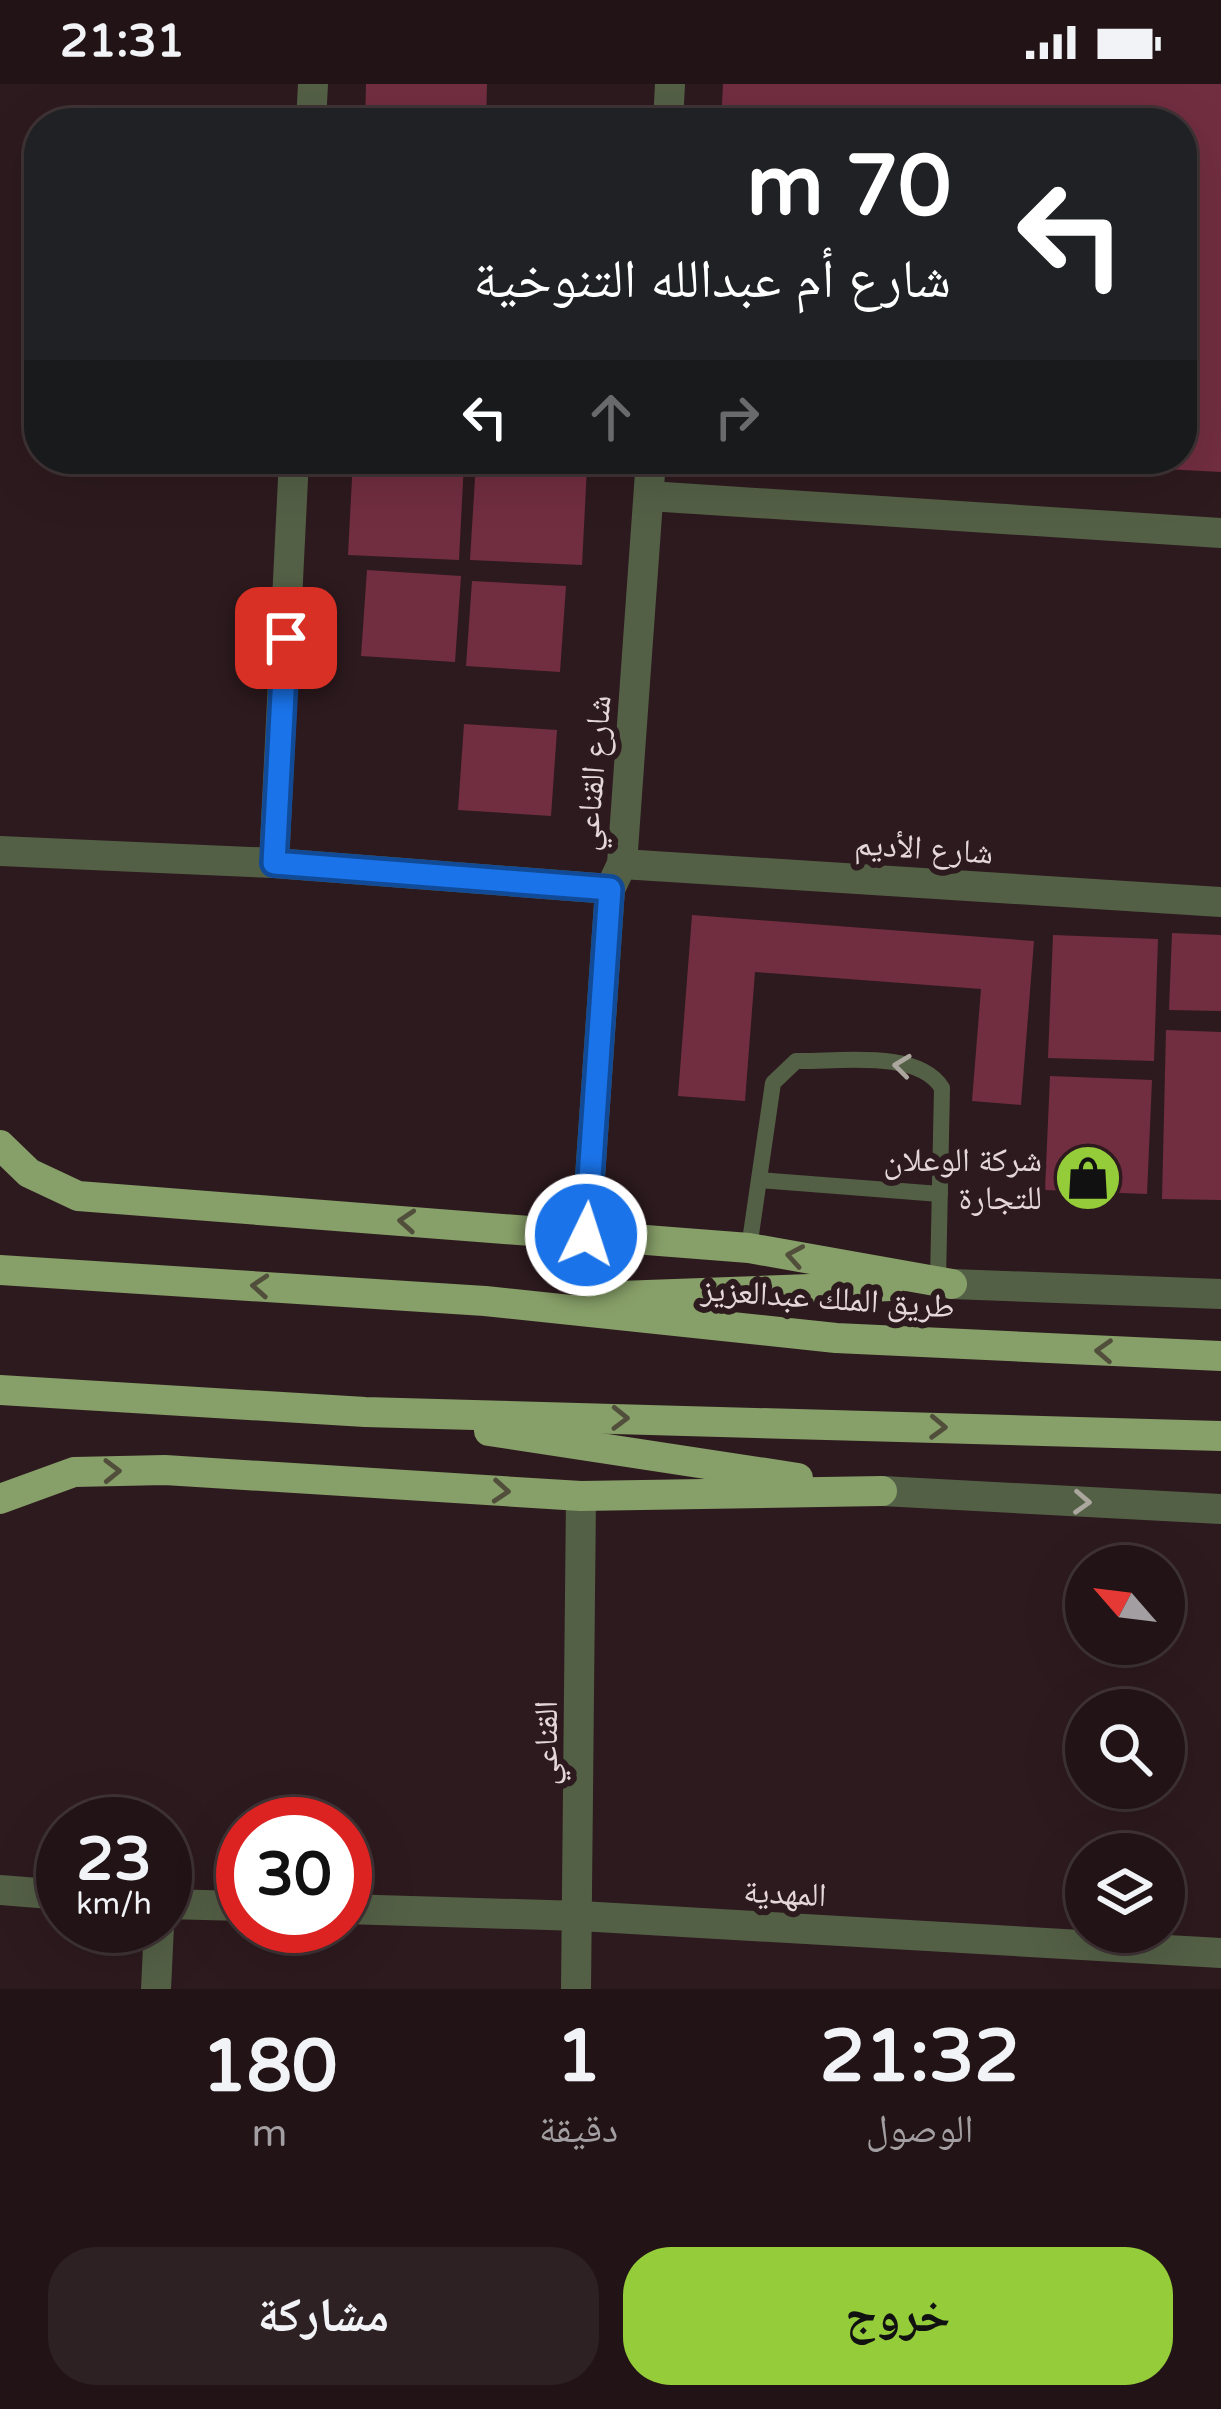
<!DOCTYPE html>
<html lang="ar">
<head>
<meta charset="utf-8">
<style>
  body { margin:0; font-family:"Varela Round","Noto Naskh Arabic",sans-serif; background:#2e2123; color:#f1f3f6; direction:rtl; height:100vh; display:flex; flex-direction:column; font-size:45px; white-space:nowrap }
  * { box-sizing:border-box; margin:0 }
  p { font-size:39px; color:#a29ea1 }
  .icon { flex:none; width:66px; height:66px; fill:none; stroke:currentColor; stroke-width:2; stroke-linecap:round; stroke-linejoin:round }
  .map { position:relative; height:1905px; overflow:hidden; direction:ltr }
  .drawer { display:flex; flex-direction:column; background:#221416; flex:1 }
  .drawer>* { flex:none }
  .hud { position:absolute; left:24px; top:24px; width:1173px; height:366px; border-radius:48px; box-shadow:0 12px 48px #0002,0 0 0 3px #3f3335; direction:rtl; background:#202124; color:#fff; overflow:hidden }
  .needle { width:78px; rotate:298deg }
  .controls { position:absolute; left:1065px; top:1461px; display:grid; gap:24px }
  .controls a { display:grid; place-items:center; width:120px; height:120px; border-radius:50%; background:#221416; box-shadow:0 12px 48px #0002,0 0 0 3px #3f3335; font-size:60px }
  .speed { position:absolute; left:36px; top:1713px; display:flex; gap:24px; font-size:60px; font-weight:700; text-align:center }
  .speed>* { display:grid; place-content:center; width:156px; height:156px; border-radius:50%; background:#221416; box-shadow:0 12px 48px #0002,0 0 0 3px #3f3335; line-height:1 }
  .speed small { font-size:30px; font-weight:400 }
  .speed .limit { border:18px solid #d22; background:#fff; color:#111 }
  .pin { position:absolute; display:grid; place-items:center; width:102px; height:102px; color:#fff; margin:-51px; border-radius:24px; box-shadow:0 6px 18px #0006 }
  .me { position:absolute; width:132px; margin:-66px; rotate:4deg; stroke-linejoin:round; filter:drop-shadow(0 0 9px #0008) }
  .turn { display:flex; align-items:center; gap:42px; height:252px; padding:0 48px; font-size:54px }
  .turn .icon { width:156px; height:156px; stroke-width:2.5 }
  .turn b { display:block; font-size:84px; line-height:102px }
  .lanes { display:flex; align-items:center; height:114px; padding:0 48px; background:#0003; justify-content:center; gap:60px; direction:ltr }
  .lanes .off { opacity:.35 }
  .eta { display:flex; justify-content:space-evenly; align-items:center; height:204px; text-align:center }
  .eta b { font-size:72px; font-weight:800; line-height:84px }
  .primary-button { display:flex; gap:24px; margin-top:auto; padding:24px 48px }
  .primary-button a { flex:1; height:138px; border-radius:48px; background:#95cc3a; color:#111; font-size:48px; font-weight:800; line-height:138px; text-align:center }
  .primary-button a+a { background:#2e2123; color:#f1f3f6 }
  .status { display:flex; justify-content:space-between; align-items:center; height:84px; padding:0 60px; background:#221416; direction:ltr }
  .status svg { height:33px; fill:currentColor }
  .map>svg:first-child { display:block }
  .building { fill:#712e40 }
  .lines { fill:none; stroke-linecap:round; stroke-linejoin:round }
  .service { stroke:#546046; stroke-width:16 }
  .minor { stroke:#546046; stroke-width:30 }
  .tertiary { stroke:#546046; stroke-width:30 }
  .primary { stroke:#879f68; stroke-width:30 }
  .oneway { stroke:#aba79e }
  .oneway2 { stroke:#514f3c }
  .route-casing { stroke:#114b97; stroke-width:30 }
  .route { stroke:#1a73e8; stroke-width:21 }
  .labels { text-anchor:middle; stroke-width:12; stroke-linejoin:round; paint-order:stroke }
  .street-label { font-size:33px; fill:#e5d7d9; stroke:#2d1a1e }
  .poi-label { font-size:33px; fill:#e5d7d9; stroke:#2d1a1e; text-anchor:end }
</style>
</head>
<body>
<div class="status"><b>21:31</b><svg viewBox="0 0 49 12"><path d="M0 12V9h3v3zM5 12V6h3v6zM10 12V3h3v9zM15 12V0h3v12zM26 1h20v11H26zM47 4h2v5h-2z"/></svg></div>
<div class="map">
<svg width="1221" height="1905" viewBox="0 0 1221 1905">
  <rect width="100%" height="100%" fill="#2d1a1e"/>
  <!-- building -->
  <g class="building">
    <polygon points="366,0 487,0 486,39 365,39"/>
    <polygon points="723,0 1221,0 1221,388 1050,379 1182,375 1182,39 721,39"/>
    <polygon points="353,375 464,378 459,476 348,471"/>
    <polygon points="476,378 587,383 582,481 470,476"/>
    <polygon points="367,486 461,492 455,578 361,572"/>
    <polygon points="472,497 566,502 560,588 466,582"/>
    <polygon points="464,640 557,646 551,732 458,726"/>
    <polygon points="692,831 1034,857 1021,1021 972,1017 981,905 755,888 745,1017 678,1012"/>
    <polygon points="1172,849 1221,851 1221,927 1169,926"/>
    <polygon points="1053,851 1158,855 1154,977 1048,974"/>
    <polygon points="1166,946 1221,948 1221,1116 1162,1115"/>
    <polygon points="1050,992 1152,996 1147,1110 1045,1106"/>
  </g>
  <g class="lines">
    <!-- service -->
    <g class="service">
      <polyline points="759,1096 940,1110"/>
      <path d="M 749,1164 L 773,999 L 796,977 C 838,978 918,965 942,1004 L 938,1197"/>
    </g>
    <!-- minor -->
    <g class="minor">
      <polyline points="311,39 313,0"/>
      <polyline points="668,39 670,0"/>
      <polyline points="649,412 1221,449"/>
      <polyline points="0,767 274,779 610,805"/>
      <polyline points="274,779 294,375"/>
      <polyline points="622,780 1221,818"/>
      <polyline points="586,1151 610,805 622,780 651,375"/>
      <polyline points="0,1806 63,1811"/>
      <polyline points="165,1820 243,1822"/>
      <polyline points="345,1825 580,1832 1221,1869"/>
      <polyline points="156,1905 159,1842"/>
      <polyline points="576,1905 581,1412"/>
    </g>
    <!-- tertiary -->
    <g class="tertiary">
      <polyline points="952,1200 1221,1210"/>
      <polyline points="882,1407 1221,1425"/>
    </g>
    <!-- primary -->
    <g class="primary">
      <polyline points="0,1061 29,1089 78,1112 749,1164 952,1200"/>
      <polyline points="0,1186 485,1217 836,1254 1221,1272"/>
      <polyline points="592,1213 892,1202"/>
      <polyline points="0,1306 365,1328 1221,1352"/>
      <polyline points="489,1347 798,1394"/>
      <polyline points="0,1415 74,1388 165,1386 581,1412 882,1407"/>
    </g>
  </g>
  <!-- one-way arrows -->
  <defs><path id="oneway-chevron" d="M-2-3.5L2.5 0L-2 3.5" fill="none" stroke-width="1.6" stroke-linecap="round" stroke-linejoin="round" transform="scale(3)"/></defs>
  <g class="oneway">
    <use href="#oneway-chevron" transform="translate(902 982) rotate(-173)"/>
    <use href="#oneway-chevron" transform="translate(1082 1418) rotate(3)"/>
  </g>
  <g class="oneway2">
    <use href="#oneway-chevron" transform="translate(407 1137) rotate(-176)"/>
    <use href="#oneway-chevron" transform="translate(795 1172) rotate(-170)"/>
    <use href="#oneway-chevron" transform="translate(260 1202) rotate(-176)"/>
    <use href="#oneway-chevron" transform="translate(1104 1267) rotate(-177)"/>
    <use href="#oneway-chevron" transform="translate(620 1334) rotate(1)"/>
    <use href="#oneway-chevron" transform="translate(938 1343) rotate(2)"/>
    <use href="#oneway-chevron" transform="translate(112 1387) rotate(-1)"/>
    <use href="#oneway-chevron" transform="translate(501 1407) rotate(4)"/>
  </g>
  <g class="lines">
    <defs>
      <polyline id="route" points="286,554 274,779 610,805 586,1151"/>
    </defs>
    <!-- route casing -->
    <use href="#route" class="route-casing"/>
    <!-- route -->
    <use href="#route" class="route"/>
  </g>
  <!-- icons -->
  <defs>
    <symbol id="shop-disc" viewBox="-11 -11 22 22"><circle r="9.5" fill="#95cc3a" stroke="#2d1a1e"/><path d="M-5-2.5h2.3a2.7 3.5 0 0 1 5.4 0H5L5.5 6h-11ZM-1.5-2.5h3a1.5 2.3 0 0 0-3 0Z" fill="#111"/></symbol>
  </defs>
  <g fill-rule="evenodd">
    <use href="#shop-disc" x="1050" y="1056" width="76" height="76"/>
  </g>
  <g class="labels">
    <!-- street labels -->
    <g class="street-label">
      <text transform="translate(592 689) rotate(-85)" y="12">شارع القناعي</text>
      <text transform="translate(924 763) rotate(4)" y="12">شارع الأديم</text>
      <text transform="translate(828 1213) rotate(4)" y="12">طريق الملك عبدالعزيز</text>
      <text transform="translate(545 1659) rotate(-90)" y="12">القناعي</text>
      <text transform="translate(785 1808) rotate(3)" y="12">المهدية</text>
    </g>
    <!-- poi labels -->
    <g class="poi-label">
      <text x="1042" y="1087">شركة الوعلان<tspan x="1042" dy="38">للتجارة</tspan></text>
    </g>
  </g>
</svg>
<div class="controls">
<a><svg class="needle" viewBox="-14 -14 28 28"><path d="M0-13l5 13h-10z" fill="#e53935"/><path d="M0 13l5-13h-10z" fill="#a29ea1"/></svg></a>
<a><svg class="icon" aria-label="search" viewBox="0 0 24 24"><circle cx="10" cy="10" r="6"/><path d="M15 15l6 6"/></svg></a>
<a><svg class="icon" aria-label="layers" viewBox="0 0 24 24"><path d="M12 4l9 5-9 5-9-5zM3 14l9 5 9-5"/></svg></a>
</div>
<div class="speed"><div>23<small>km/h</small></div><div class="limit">30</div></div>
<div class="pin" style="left:286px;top:554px;background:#d93025"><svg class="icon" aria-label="arrive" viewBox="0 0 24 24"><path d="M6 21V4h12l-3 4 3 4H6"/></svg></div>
<svg class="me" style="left:586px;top:1151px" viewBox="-20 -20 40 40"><circle r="17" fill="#1a73e8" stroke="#fff" stroke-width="3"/><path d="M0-11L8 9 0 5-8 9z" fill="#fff"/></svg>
<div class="hud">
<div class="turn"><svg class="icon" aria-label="left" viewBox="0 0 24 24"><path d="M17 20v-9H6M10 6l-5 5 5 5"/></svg><div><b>70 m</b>شارع أم عبدالله التنوخية</div></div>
<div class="lanes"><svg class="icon" aria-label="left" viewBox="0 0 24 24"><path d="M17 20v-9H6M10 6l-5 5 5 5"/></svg><svg class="icon off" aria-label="ahead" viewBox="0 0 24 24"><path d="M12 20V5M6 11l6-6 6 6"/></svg><svg class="icon off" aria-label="right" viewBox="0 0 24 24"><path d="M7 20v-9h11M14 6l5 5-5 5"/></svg></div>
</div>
</div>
<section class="drawer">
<div class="eta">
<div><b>21:32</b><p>الوصول</p></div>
<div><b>1</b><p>دقيقة</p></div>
<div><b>180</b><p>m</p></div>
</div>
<div class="primary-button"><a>خروج</a><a>مشاركة</a></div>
</section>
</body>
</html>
